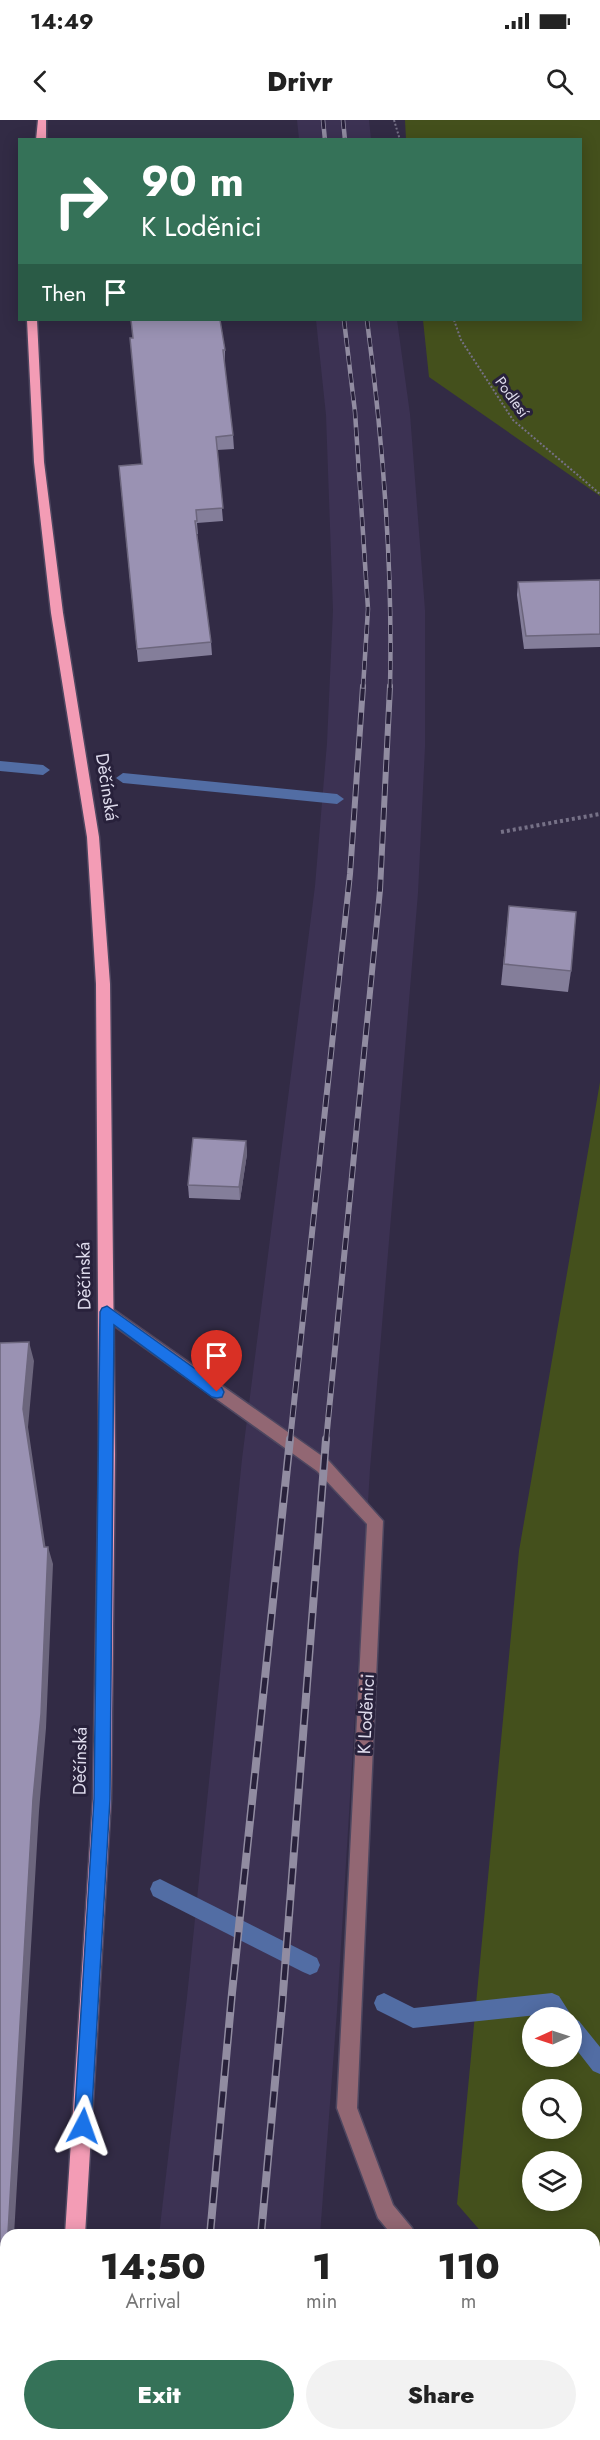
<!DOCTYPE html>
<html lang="en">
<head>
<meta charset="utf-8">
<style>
  body { margin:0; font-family:Jost,sans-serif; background:#f2f2f2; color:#222; height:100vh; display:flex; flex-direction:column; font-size:22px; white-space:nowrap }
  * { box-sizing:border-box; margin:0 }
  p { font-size:20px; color:#767676 }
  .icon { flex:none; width:33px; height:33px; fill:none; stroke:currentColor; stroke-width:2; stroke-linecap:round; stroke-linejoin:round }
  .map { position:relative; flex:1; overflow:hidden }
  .side { position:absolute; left:0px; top:2109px; width:600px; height:212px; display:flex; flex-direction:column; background:#fff; border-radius:18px 18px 0 0; box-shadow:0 3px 15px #0003 }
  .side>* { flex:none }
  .banner { position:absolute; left:18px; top:18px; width:564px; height:183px; border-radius:0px; box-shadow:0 3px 15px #0003; background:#357258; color:#fff; overflow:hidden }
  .needle { width:39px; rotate:267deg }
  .tools { position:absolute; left:522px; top:1887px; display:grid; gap:12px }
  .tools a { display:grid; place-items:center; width:60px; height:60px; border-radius:50%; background:#fff; box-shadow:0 3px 15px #0003; font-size:30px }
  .pin { position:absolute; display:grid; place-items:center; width:51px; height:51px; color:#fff; margin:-62px -26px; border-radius:50% 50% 50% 0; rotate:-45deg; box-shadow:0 0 6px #0007 }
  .pin .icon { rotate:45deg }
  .me { position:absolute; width:66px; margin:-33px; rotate:4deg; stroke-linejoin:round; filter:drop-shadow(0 0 4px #0008) }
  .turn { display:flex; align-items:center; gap:21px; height:126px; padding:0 24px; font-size:27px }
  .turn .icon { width:78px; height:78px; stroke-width:2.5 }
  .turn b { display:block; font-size:42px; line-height:51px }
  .then { display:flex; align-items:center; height:57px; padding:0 24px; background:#0003; gap:12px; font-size:22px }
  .eta { display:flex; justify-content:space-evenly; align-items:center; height:102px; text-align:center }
  .eta b { font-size:36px; font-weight:800; line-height:42px }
  .action { display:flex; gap:12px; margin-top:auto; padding:12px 24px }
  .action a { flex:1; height:69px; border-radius:36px; background:#357258; color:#fff; font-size:24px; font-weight:800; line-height:69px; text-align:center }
  .action a+a { background:#f2f2f2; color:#222 }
  .status { display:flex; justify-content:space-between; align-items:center; height:42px; padding:0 30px; background:#fff; direction:ltr }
  .status svg { height:16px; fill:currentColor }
  header { display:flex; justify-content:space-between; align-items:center; height:78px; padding:0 24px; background:#fff; font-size:27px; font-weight:800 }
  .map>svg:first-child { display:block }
  .built { fill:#3c3253 }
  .green { fill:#44501c; fill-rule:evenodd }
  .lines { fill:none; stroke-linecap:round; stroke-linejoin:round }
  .stream { fill:#526da4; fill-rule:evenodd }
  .minor-casing { stroke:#4e4760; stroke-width:3 }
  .major-casing { stroke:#4e4760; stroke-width:3 }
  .path-far1 { stroke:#767187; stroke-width:2; stroke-dasharray:2 2; stroke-linecap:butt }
  .path { stroke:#767187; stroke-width:4; stroke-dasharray:3 3; stroke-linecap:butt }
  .minor { fill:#926773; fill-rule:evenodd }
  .major { fill:#f39cb5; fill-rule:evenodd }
  .rail-far2-casing { stroke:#918ca1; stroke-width:4.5 }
  .rail-far1-casing { stroke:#918ca1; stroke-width:6 }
  .rail-casing { stroke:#918ca1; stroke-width:8 }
  .rail-far2 { stroke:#28213b; stroke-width:3; stroke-dasharray:9; stroke-linecap:butt }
  .rail-far1 { stroke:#28213b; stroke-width:4; stroke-dasharray:12; stroke-linecap:butt }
  .rail { stroke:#28213b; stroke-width:5; stroke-dasharray:16; stroke-linecap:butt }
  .wall { fill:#847e9a }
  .shaded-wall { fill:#6c667d }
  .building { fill:#9a92b3; stroke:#6c667d; stroke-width:1.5 }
  .route { fill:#1a73e8; stroke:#114b97; stroke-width:1.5 }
  .labels { text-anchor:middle; stroke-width:6; stroke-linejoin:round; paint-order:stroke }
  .far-street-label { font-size:15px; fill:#dedbec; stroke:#28213b }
  .street-label { font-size:18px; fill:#dedbec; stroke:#28213b }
</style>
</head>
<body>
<div class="status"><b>14:49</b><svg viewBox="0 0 49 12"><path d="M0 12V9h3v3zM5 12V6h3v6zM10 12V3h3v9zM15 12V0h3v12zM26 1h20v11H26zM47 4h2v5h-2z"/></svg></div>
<header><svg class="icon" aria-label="back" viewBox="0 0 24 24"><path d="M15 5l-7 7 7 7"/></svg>Drivr<svg class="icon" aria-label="search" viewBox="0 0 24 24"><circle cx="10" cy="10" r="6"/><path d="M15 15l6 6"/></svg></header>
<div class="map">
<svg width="600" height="2320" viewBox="0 0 600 2320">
  <rect width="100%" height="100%" fill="#322b45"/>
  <!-- built -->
  <g class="built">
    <polygon points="297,0 369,0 371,19 299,19"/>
    <polygon points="316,200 397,200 410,294 425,490 425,627 418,773 370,1349 337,1891 320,2115 159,2115 187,1877 242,1339 315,766 327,623 333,490 326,295"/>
    <polygon points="137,2314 305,2314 305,2320 136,2320"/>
  </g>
  <!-- green -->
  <g class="green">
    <polygon points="405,0 600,0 600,376 429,257 423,200 580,200 580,20 406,19"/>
    <path d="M 600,962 L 600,2245 L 594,2238 L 594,2115 L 484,2115 L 457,2084 L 519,1431 ZM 532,1898 L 572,1898 L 572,1936 L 532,1936 ZM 532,1970 L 572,1970 L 572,2008 L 532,2008 ZM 532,2042 L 572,2042 L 572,2080 L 532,2080 Z"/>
  </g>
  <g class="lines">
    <!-- stream -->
    <g class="stream">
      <polygon points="0,641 43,645 50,650 43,655 0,651"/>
      <polygon points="123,653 337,674 344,679 337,684 123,663 116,658"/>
      <polygon points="160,1759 317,1838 320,1845 317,1852 310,1855 303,1852 153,1776 150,1769 153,1762"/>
      <polygon points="384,1873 414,1888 552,1873 559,1876 573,1898 579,1901 600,1927 600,1954 593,1951 572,1924 572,1898 550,1898 547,1894 413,1908 377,1890 374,1883 377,1876"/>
    </g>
    <defs>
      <g id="minor">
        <polygon points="107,1185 329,1341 383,1401 357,1988 393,2085 412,2108 415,2115 392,2115 378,2098 337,1988 367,1404 317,1351 102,1197 99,1192 102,1187"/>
        <polygon points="562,2314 587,2314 590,2320 564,2320"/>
      </g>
      <g id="major">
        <polygon points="38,0 46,0 46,20 36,20"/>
        <polygon points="27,200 37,200 44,342 63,493 99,717 110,864 115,1334 111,1679 85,2115 65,2115 93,1679 99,1334 96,864 87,717 51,493 34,342"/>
        <polygon points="49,2314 70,2314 70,2320 48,2320"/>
      </g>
    </defs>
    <!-- minor casing -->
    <use href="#minor" class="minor-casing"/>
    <!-- major casing -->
    <use href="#major" class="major-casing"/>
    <!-- path-far1 -->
    <g class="path-far1">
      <polyline points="394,0 400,20"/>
      <polyline points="454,200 461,220 513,300 600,374"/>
    </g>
    <!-- path -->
    <polyline class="path" points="501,712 600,694"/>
    <!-- minor -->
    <use href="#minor" class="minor"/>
    <!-- major -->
    <use href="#major" class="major"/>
    <defs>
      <g id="rail-far2">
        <polyline points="323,0 325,20"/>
        <polyline points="343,0 345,20"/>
        <polyline points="344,200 355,292 368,489 363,568"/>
        <path d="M 367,200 C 383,322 393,445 390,568"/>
      </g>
      <g id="rail-far1">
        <polyline points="290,1321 350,754 363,566"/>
        <polyline points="326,1321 380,770 390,566"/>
      </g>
      <g id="rail">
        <polyline points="210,2115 232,1873 290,1319"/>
        <polyline points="261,2115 282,1886 326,1319"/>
        <polyline points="192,2314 192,2320"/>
        <polyline points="243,2320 244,2314"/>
      </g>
    </defs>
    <!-- rail-far2 casing -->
    <use href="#rail-far2" class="rail-far2-casing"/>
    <!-- rail-far1 casing -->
    <use href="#rail-far1" class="rail-far1-casing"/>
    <!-- rail casing -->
    <use href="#rail" class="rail-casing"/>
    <!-- rail-far2 -->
    <use href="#rail-far2" class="rail-far2"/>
    <!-- rail-far1 -->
    <use href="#rail-far1" class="rail-far1"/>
    <!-- rail -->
    <use href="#rail" class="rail"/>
  </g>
  <!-- wall -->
  <g class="wall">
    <polygon points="133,218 225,230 225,243 224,243 233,315 234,329 217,330 223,401 197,403 198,414 197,414 211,522 212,535 138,542 119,346 142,344"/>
    <polygon points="600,460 600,527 524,529 517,475 518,462"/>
    <polygon points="509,786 571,851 568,872 501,865"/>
    <polygon points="246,1021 247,1034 240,1080 189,1078 188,1065"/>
  </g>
  <!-- shaded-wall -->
  <g class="shaded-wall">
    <polygon points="246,1021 247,1034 240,1080 239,1067"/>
    <polygon points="29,1222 34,1241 28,1307 47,1437 48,1427 53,1444 46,1608 39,1691 14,2115 7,2115 33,1679 44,1427 23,1289"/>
    <polygon points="6,2126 6,2188 0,2239 0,2176"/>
  </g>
  <!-- building -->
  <g class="building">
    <polygon points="131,200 220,200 225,230 223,230 233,315 216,317 223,388 196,390 197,401 195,401 211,522 137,529 119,346 142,344 130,218 133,218"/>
    <polygon points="600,460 600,514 526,516 518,462"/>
    <polygon points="509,786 576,792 571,851 504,844"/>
    <polygon points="193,1018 246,1021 239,1067 188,1065"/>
    <polygon points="29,1222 23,1289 44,1427 48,1427 41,1594 33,1679 8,2113 7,2115 6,2115 6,2126 0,2176 0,1223"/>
  </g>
  <!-- route -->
  <polygon class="route" points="107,1186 222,1268 224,1272 222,1277 217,1278 212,1277 114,1205 110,1679 91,2006 89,2012 83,2015 76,2012 74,2006 94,1679 100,1192 102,1188"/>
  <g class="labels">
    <!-- far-street labels -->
    <g class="far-street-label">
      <text transform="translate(512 277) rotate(54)" y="5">Podlesí</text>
    </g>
    <!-- street labels -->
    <g class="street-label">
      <text transform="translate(107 667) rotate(81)" y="6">Děčínská</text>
      <text transform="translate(84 1156) rotate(-91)" y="6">Děčínská</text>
      <text transform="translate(366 1594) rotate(-87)" y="6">K Loděnici</text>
      <text transform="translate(80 1641) rotate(-89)" y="6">Děčínská</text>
    </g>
  </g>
</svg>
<div class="tools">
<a><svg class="needle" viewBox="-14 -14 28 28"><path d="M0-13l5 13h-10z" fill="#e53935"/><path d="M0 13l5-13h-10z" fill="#767676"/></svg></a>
<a><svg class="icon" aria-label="search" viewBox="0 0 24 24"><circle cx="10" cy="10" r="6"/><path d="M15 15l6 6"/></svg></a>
<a><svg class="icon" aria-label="layers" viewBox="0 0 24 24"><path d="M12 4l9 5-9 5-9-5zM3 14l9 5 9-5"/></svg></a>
</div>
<div class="pin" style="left:217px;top:1272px;background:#d93025"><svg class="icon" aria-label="arrive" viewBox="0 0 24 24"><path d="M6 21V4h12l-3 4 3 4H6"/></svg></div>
<svg class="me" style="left:83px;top:2006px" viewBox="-20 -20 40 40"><path d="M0-17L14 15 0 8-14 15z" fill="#1a73e8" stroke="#fff" stroke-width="4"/></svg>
<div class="banner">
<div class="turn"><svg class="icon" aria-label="right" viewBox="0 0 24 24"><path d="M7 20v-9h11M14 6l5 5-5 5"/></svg><div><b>90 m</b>K Loděnici</div></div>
<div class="then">Then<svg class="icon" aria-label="arrive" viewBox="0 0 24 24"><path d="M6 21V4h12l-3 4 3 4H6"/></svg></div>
</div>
<section class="side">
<div class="eta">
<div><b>14:50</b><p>Arrival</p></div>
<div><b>1</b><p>min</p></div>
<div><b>110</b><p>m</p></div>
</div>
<div class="action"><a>Exit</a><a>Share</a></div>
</section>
</div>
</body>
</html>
